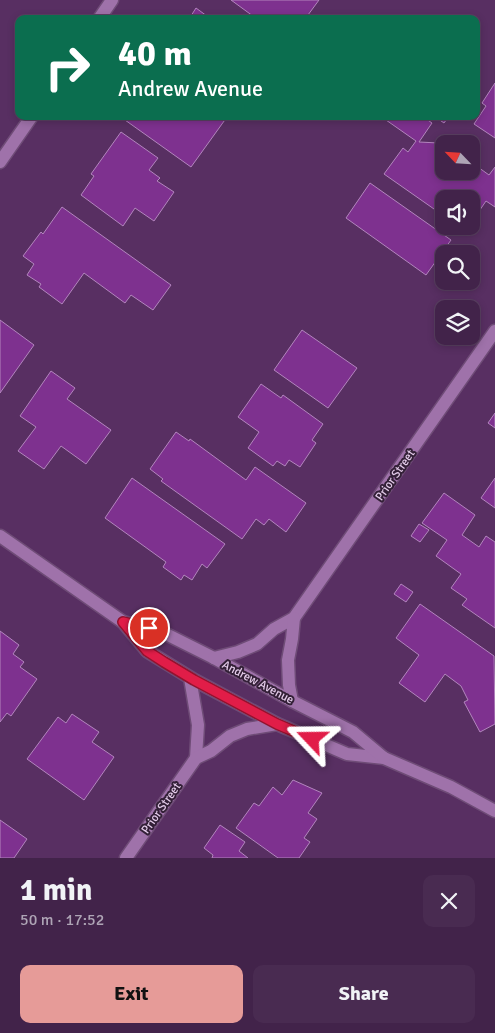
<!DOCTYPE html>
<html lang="en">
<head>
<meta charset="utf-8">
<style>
  body { margin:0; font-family:Signika,sans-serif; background:#492b51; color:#f1f3f6; height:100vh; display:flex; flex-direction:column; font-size:19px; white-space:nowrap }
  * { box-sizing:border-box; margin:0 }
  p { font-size:16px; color:#aea4b5 }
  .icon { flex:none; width:28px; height:28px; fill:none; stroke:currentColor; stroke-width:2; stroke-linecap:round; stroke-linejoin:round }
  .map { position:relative; height:858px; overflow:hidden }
  .sheet { display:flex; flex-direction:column; background:#42234a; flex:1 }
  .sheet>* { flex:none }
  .banner { position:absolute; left:15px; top:15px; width:465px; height:105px; border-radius:10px; box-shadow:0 2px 8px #0003,0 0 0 1px #5a4062; background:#0b6e4f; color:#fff; overflow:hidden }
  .needle { width:32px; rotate:295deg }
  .fabs { position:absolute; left:435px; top:135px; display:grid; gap:10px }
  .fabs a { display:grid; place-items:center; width:45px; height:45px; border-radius:10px; background:#42234a; box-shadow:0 2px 8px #0003,0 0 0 1px #5a4062; font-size:25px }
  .pin { position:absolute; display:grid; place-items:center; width:42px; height:42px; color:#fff; margin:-21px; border:2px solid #fff; border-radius:50%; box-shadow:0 1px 5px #0007 }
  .me { position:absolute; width:55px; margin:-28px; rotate:293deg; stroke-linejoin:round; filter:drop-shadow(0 0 4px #0008) }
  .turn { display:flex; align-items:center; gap:18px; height:105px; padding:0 20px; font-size:22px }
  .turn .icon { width:65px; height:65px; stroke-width:2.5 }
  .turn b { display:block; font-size:35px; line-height:42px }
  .round { display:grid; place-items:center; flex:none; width:52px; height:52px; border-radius:10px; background:#492b51 }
  .headline { display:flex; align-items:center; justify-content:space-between; height:85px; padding:0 20px }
  h1 { font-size:30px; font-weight:700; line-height:38px }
  .primary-button { display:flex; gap:10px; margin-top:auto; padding:10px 20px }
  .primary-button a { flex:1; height:58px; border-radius:10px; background:#e69b98; color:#111; font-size:20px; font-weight:700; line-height:58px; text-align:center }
  .primary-button a+a { background:#492b51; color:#f1f3f6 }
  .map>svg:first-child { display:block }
  .building { fill:#7e318f; stroke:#b385be }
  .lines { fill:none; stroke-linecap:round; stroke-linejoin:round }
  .minor-casing { stroke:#6f4c77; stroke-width:15 }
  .minor { stroke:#9f72aa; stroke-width:12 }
  .route-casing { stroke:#92132f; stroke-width:12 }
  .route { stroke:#e11d48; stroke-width:9 }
  .labels { text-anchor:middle; stroke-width:4; stroke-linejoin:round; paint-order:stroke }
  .street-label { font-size:12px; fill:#e5cdeb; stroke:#332037 }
</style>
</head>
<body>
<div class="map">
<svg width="495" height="858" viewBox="0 0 495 858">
  <rect width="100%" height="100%" fill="#582f62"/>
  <!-- building -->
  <g class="building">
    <polygon points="231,0 319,0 305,19 267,19 264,16 262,19 257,19"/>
    <polygon points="196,8 211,19 189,19"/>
    <polygon points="495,83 495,138 474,124 486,106 482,103"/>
    <polygon points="128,116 226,116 227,117 191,167 125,120"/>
    <polygon points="389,116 422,116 432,123 419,142 439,143 444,146 444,171 471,171 471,162 489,175 495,167 495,207 486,201 471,223 471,199 444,199 444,216 384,174 403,148 408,152 416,141 386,120"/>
    <polygon points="434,116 449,116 444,123"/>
    <polygon points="121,132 158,158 149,170 160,178 157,181 174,192 154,221 135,208 123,226 81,195 94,176 91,174"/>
    <polygon points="370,183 451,240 426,275 346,218"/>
    <polygon points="62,207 171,285 153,310 131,295 125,303 84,273 62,304 39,287 41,284 27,275 34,264 23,256 41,232 43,234"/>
    <polygon points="0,320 34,345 0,393"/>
    <polygon points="302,330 357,368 328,408 274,370"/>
    <polygon points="51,371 75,388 67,399 111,430 86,464 61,446 44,469 18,451 36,427 20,416"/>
    <polygon points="261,384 281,398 283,395 323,424 312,440 316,443 300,467 289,460 285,466 277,461 273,466 248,448 259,432 238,417"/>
    <polygon points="495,413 495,428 488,423"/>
    <polygon points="176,432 189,441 190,439 246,480 255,467 306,503 286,532 269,519 264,525 256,519 242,539 161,481 163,479 150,469"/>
    <polygon points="132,478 225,544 207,568 202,564 192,580 184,575 181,580 163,567 166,562 105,518"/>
    <polygon points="495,478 495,508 481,498"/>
    <polygon points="444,493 475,515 462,535 479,547 486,536 495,542 495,628 462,605 467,599 451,588 461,574 436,556 447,540 422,523"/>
    <polygon points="419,524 429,530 420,542 411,536"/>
    <polygon points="401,584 413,592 406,602 394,594"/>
    <polygon points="420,604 494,656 495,724 480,732 464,702 468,700 461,686 445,674 425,702 399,683 419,655 396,638"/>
    <polygon points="0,631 19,645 13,654 24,662 20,667 37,679 11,716 7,713 0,722"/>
    <polygon points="72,714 99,732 92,742 114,757 84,800 27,759 58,717 66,723"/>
    <polygon points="293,780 322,793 308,813 317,819 304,838 310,842 299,858 278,858 236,828 254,803 259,806 273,787 282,795"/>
    <polygon points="0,820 27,839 14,858 0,858"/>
    <polygon points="220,825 245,842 239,851 248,858 212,858 213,855 204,848"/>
  </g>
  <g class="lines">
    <defs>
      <g id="minor">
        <polyline points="99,19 112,0"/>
        <polyline points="0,162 32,116"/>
        <polyline points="0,536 123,622 147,651 194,680 277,724 347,754 384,758 451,787 495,811"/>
        <polyline points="123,622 162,632 214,658 292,701 353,732 384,758"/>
        <polyline points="214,658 238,652 257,644 274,629 294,618 495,331"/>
        <polyline points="190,678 198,725 196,758"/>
        <polyline points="292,701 289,685 288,660 292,639 294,618"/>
        <polyline points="126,858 196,758 211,751 230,736 247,729 277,724"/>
      </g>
    </defs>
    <!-- minor casing -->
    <use href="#minor" class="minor-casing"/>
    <!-- minor -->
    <use href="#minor" class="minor"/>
  </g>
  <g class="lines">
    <defs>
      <polyline id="route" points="149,628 123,622 147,651 164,662 194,680 277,724 312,739"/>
    </defs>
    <!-- route casing -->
    <use href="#route" class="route-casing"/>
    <!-- route -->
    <use href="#route" class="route"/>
  </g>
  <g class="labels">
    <!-- street labels -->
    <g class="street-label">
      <text transform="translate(395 475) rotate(-55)" y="4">Prior Street</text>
      <text transform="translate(258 682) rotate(28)" y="4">Andrew Avenue</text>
      <text transform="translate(161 808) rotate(-55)" y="4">Prior Street</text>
    </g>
  </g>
</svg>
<div class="fabs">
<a><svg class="needle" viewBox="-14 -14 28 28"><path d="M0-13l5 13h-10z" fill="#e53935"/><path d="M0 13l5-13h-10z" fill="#aea4b5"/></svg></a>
<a><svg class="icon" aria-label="sound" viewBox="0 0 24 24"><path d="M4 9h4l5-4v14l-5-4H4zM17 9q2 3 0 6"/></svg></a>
<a><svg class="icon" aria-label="search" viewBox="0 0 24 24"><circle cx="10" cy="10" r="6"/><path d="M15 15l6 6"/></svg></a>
<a><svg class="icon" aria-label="layers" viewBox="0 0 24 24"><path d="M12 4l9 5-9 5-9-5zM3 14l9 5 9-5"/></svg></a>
</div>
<div class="pin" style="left:149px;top:628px;background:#d93025"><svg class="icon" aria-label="arrive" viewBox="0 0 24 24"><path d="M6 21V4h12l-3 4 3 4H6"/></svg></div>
<svg class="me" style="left:312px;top:739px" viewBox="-20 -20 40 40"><path d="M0-17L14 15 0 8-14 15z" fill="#e11d48" stroke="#fff" stroke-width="4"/></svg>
<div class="banner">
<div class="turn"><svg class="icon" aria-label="right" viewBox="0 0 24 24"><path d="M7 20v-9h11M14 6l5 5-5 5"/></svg><div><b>40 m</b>Andrew Avenue</div></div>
</div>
</div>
<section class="sheet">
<div class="headline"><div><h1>1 min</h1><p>50 m · 17:52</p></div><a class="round"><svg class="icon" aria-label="close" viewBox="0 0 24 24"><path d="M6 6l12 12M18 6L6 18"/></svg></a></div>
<div class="primary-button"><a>Exit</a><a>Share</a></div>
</section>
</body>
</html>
